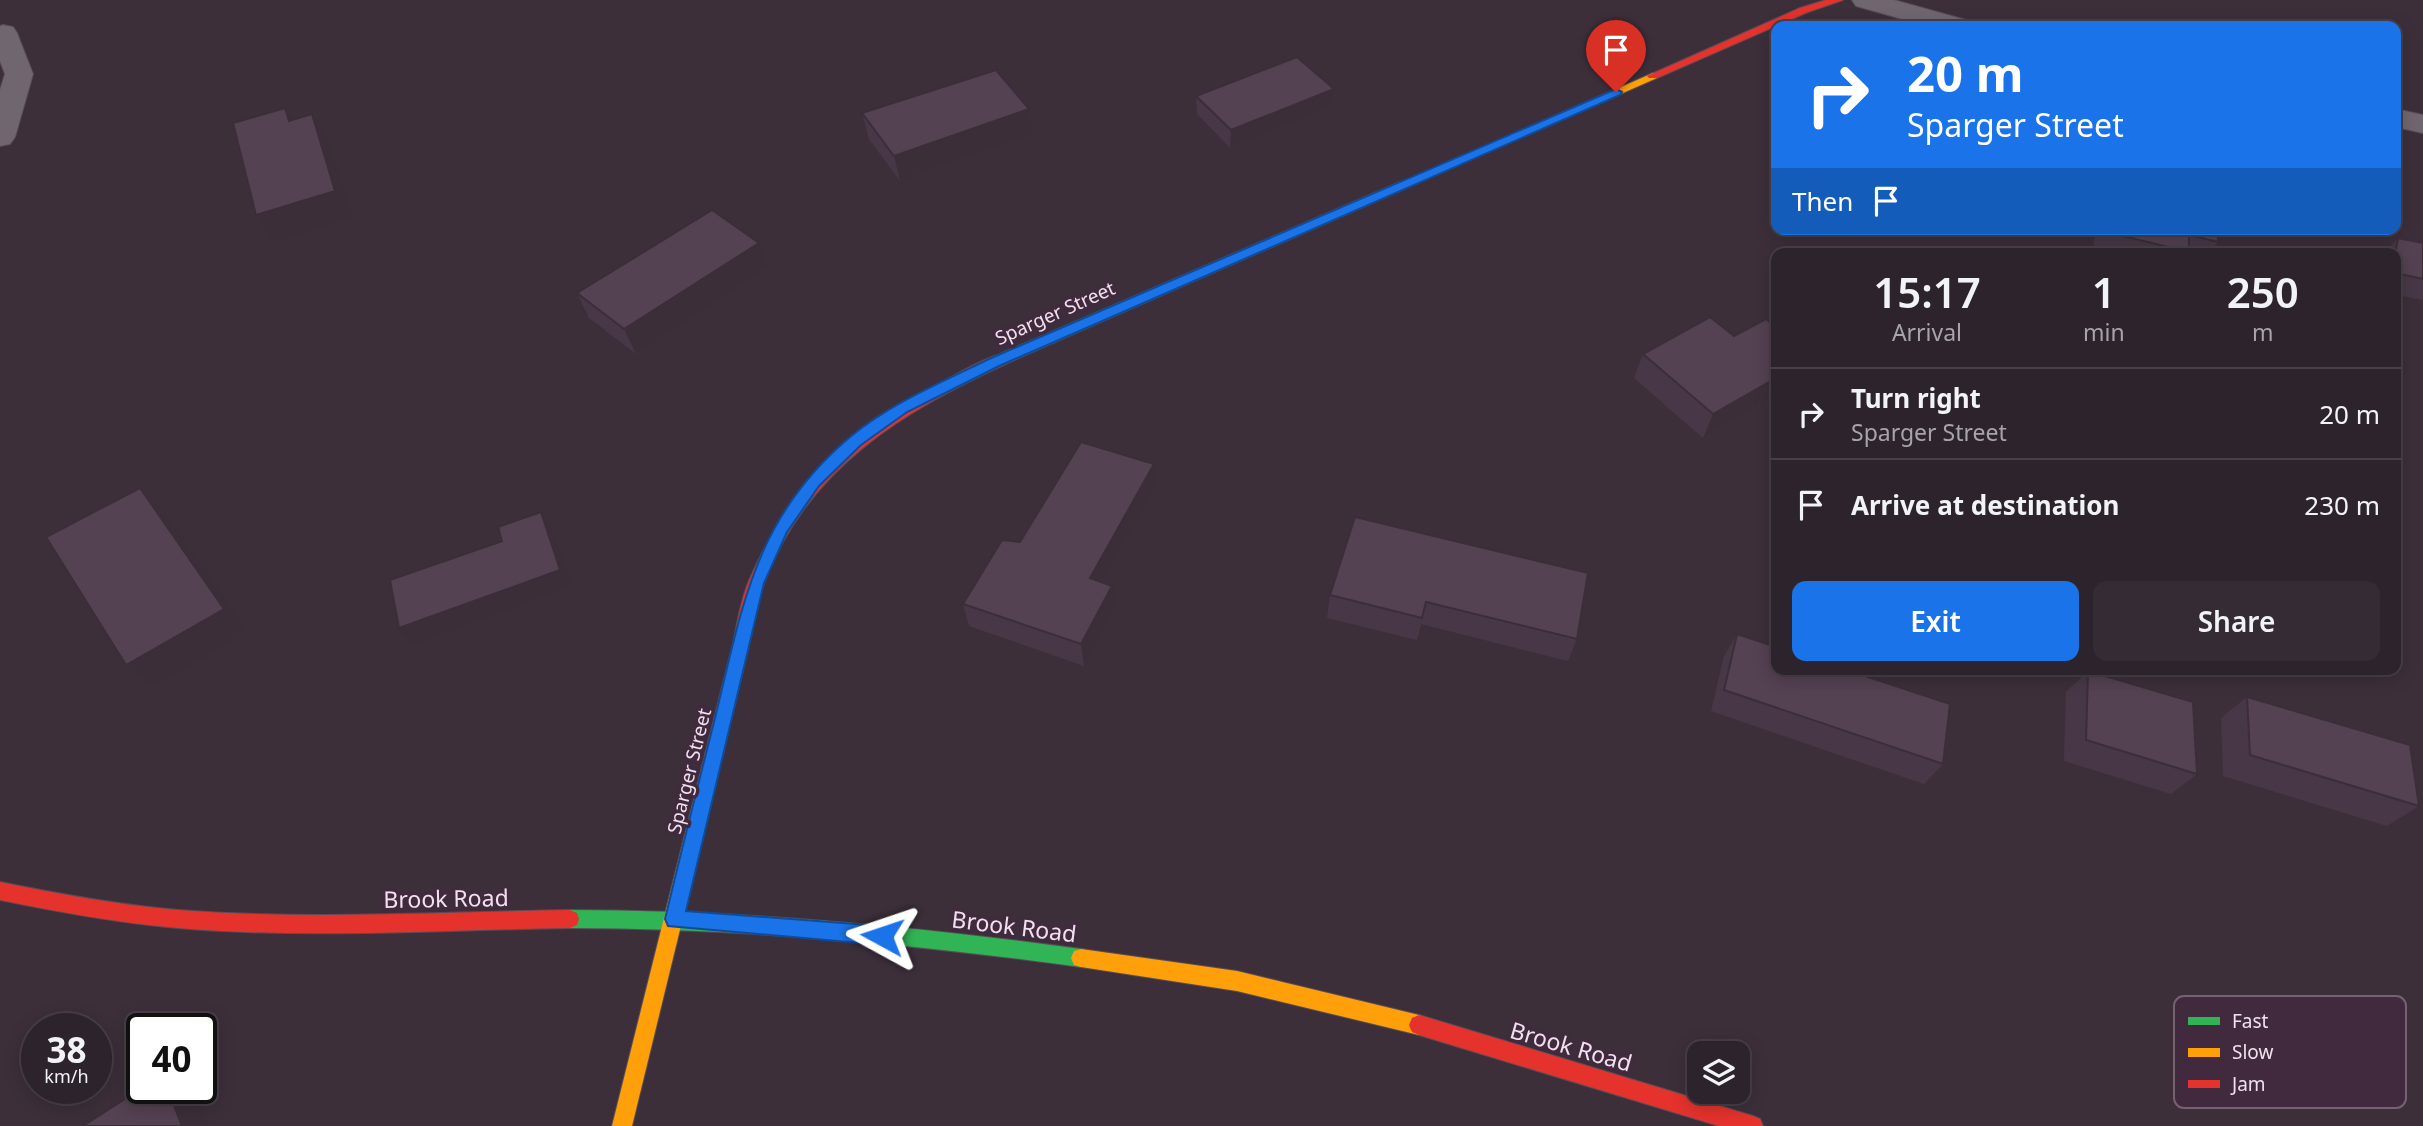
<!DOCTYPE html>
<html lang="en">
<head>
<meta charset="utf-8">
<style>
  body { margin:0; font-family:"Noto Sans",sans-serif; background:#352b34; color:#f1f3f6; height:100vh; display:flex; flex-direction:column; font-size:26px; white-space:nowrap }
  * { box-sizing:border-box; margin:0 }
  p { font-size:23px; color:#a7a4a9 }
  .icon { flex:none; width:38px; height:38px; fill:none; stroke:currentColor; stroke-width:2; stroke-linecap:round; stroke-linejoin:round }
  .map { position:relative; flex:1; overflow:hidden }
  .sheet { position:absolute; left:1771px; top:248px; width:630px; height:427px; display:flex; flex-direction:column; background:#2d232c; border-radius:14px; box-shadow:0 4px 18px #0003,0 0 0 2px #484048 }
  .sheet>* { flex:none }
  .guide { position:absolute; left:1771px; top:21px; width:630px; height:214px; border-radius:14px; box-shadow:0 4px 18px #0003,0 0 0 2px #484048; background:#1a73e8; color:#fff; overflow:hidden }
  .buttons { position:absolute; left:1687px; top:1041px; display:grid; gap:14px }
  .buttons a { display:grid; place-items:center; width:63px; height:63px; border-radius:14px; background:#2d232c; box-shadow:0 4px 18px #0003,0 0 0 2px #484048; font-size:35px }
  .speed { position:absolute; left:21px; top:1013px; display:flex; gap:14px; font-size:35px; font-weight:700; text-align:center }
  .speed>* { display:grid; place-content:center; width:91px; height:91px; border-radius:50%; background:#2d232c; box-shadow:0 4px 18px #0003,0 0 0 2px #484048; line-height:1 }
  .speed small { font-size:18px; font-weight:400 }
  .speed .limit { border:4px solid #111; border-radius:10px; background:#fff; color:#111 }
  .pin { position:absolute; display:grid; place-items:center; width:60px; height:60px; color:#fff; margin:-72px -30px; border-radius:50% 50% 50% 0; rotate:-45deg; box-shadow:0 0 7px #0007 }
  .pin .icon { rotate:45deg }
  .me { position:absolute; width:77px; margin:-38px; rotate:275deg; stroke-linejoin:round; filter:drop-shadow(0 0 5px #0008) }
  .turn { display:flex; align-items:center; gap:24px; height:147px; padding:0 21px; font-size:32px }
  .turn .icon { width:91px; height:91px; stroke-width:2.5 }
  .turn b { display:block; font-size:49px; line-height:60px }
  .then { display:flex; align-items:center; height:66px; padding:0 21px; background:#0003; gap:14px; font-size:26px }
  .eta { display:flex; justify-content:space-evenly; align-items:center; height:119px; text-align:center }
  .eta b { font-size:42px; font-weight:600; line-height:49px }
  .button { display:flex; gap:14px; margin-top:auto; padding:14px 21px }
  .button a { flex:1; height:80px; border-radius:14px; background:#1a73e8; color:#fff; font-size:28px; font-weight:600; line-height:80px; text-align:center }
  .button a+a { background:#352b34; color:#f1f3f6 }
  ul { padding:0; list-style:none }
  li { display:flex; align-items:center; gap:21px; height:91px; padding:0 21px; border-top:2px solid #484048 }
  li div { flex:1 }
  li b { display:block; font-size:26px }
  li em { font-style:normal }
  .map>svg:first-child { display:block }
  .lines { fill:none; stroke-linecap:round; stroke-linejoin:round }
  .street-casing { stroke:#584d56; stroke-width:2 }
  .fast-casing { stroke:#584d56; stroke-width:2 }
  .slow-casing { stroke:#584d56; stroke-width:2 }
  .jam-casing { stroke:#584d56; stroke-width:2 }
  .street { fill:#70666f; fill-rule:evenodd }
  .fast { fill:#30b455; fill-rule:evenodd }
  .slow { fill:#ff9f0a; fill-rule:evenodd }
  .jam { fill:#e5322d; fill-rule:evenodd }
  .wall { fill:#483847 }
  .shaded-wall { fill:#3b2e39 }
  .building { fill:#544152; stroke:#3b2e39; stroke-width:2 }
  .route { fill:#1a73e8; stroke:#114b97; stroke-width:2 }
  .labels { text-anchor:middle; stroke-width:7; stroke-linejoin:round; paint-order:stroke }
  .street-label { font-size:19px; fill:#f0e1ee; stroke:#412a3e }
  .near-street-label { font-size:23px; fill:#f0e1ee; stroke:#412a3e }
  .key { fill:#412a3e; stroke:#766173; stroke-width:2 }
  .key-label { font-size:19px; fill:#f0e1ee }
</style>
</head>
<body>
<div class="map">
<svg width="2423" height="1126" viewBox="0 0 2423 1126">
  <rect width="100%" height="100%" fill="#3c2f3a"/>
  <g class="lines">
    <defs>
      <g id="street">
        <polygon points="1852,0 1894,0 1966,20 1970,26 1927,26 1856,6"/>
        <polygon points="3,25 13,27 17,33 33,74 15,137 10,144 0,146 0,90 5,74 0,61 0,26"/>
        <polygon points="2396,109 2423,115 2423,133 2396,127"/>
      </g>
      <g id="fast">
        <polygon points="1400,182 1406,186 1404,189 1012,361 1007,362 1000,357 1002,353"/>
        <path d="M 570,910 C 742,910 911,926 1081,949 L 1088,951 L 1091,958 L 1088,965 L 1081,967 C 911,944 742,928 570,928 L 563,925 L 561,919 L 563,913 Z"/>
      </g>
      <g id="slow">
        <polygon points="1653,73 1657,74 1657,78 1404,189 1400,190 1394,186"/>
        <polygon points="707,774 713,776 716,782 632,1126 612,1126 698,782 701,776"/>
        <polygon points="1081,949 1237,971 1419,1015 1426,1018 1429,1025 1426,1032 1419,1035 1237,991 1081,967 1074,965 1071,958 1074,951"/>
      </g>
      <g id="jam">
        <polygon points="1826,0 1843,0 1808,12 1657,78 1649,78 1647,76 1800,8"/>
        <path d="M 1007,352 L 1014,357 L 1012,361 C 905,410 805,468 763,586 C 756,606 753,627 748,648 C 738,692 727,737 716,782 L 713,788 L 707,790 L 701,788 L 698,782 C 709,737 721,693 732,648 C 737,626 740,602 749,581 C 789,486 853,427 944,381 C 964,370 985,358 1007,352 Z"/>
        <path d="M 0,882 C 59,894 118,905 178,910 C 308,920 439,912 570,910 L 577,913 L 579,919 L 577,925 L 570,928 C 439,930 308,939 178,928 C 118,923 59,912 0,900 Z"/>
        <polygon points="1419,1015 1753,1116 1760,1119 1763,1126 1719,1126 1419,1035 1412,1032 1409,1025 1412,1018"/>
      </g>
    </defs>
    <!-- street casing -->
    <use href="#street" class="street-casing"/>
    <!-- fast casing -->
    <use href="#fast" class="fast-casing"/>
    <!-- slow casing -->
    <use href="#slow" class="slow-casing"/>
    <!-- jam casing -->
    <use href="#jam" class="jam-casing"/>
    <!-- street -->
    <use href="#street" class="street"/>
    <!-- fast -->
    <use href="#fast" class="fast"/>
    <!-- slow -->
    <use href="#slow" class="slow"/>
    <!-- jam -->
    <use href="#jam" class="jam"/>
  </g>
  <!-- wall -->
  <g class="wall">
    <polygon points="1334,89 1332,107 1230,148 1197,114 1196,96"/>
    <polygon points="862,113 1032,134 900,181 869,139"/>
    <polygon points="2095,229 2218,229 2218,242 2209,254 2093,254"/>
    <polygon points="2398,238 2423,243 2423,300 2396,295 2396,254 2383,254"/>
    <polygon points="768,268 636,354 589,318 577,293"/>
    <polygon points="1776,327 1776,395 1703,438 1634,378 1643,354 1734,336"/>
    <polygon points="1155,488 1103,583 1115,608 1084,666 969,626 963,604 1020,542"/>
    <polygon points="1355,517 1577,639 1568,661 1421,624 1417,640 1327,618 1330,595"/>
    <polygon points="1737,634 1943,764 1924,784 1711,711 1724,656"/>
    <polygon points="2088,671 2197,774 2171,794 2064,761 2066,692"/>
    <polygon points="2247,697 2419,806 2387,826 2223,776 2221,718"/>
  </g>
  <!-- shaded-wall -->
  <g class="shaded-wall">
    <polygon points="1334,89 1332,107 1230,148 1231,130"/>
    <polygon points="285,108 302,134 289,121"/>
    <polygon points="1029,109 1032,134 900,181 894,156"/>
    <polygon points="312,114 328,139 352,217 274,241 256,215"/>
    <polygon points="759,243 768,268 636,354 624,329"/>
    <polygon points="1776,378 1776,395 1703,438 1713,414"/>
    <polygon points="1154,464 1155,488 1093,601 1090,578"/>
    <polygon points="140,488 164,511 247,631 153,687 126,665"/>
    <polygon points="541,512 551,528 571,586 413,644 399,628"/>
    <polygon points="1112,586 1115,608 1084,666 1081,644"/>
    <polygon points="167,1088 193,1089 208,1126 182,1126"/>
  </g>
  <!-- building -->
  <g class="building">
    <polygon points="1297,57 1334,89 1231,130 1196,96"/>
    <polygon points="996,70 1029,109 894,156 862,113"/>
    <polygon points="285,108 289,121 312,114 335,191 256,215 233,123"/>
    <polygon points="712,210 759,243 624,329 577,293"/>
    <polygon points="2110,229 2218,229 2218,242 2189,235 2189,252 2110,233"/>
    <polygon points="2398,238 2423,243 2423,279 2396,273 2396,254 2395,254"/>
    <polygon points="1710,317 1734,336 1766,319 1776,327 1776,378 1713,414 1643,354"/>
    <polygon points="1081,442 1154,464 1090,578 1112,586 1081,644 963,604 1002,540 1020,542"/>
    <polygon points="140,488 224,609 126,665 46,537"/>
    <polygon points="541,512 560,570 399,628 390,580 502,541 498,527"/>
    <polygon points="1355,517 1588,573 1577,639 1426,602 1422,618 1330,595"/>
    <polygon points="1737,634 1776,647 1776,670 1847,670 1950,704 1943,764 1724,690"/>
    <polygon points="2088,671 2193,702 2197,774 2086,740"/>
    <polygon points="2247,697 2410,745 2419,806 2250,755"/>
    <polygon points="142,1088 167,1088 182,1126 83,1126"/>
  </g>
  <!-- route -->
  <path class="route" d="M 1616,89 L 1622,92 L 1620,95 L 999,366 L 907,412 L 861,445 L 819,486 L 787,532 L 764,583 L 686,911 L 882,926 L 888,929 L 891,936 L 888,942 L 882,945 L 668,926 L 665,919 C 681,852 698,785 715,718 C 743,604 755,517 850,437 C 891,403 942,382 989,359 Z"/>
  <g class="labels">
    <!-- street labels -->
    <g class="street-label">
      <text transform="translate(1055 313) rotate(-24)" y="7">Sparger Street</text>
      <text transform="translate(689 771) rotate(-76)" y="7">Sparger Street</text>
    </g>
    <!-- near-street labels -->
    <g class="near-street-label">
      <text transform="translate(446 899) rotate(-1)" y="8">Brook Road</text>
      <text transform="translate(1014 927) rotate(7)" y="8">Brook Road</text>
      <text transform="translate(1571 1047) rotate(16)" y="8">Brook Road</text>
    </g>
  </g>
  <!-- legend -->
  <rect x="2174" y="996" width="232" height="112" rx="10" class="key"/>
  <rect x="2188" y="1017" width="32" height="8" fill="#30b455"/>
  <rect x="2188" y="1048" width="32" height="9" fill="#ff9f0a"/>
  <rect x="2188" y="1080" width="32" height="8" fill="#e5322d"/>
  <g class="key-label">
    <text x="2232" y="1028">Fast</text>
    <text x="2232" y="1059">Slow</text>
    <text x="2232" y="1091">Jam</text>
  </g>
</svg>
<div class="buttons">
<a><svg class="icon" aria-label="layers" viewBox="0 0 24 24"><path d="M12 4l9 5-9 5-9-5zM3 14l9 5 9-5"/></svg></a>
</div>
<div class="speed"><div>38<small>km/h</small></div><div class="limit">40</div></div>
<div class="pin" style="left:1616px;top:92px;background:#d93025"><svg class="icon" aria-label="arrive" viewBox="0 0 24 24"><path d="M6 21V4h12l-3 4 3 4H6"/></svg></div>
<svg class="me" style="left:882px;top:936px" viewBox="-20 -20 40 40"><path d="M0-17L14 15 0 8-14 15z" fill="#1a73e8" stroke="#fff" stroke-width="4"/></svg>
<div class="guide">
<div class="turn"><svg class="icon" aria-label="right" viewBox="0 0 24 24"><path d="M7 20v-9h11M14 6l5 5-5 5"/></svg><div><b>20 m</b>Sparger Street</div></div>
<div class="then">Then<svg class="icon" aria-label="arrive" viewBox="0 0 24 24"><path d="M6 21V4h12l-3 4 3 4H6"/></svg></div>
</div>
<section class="sheet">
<div class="eta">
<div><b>15:17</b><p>Arrival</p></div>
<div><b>1</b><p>min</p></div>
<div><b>250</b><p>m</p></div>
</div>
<ul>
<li><svg class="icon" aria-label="right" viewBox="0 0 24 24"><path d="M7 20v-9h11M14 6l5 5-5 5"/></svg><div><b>Turn right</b><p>Sparger Street</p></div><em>20 m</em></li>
<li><svg class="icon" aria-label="arrive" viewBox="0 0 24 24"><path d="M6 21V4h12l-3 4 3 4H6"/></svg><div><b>Arrive at destination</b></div><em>230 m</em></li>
</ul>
<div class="button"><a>Exit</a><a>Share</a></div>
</section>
</div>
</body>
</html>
